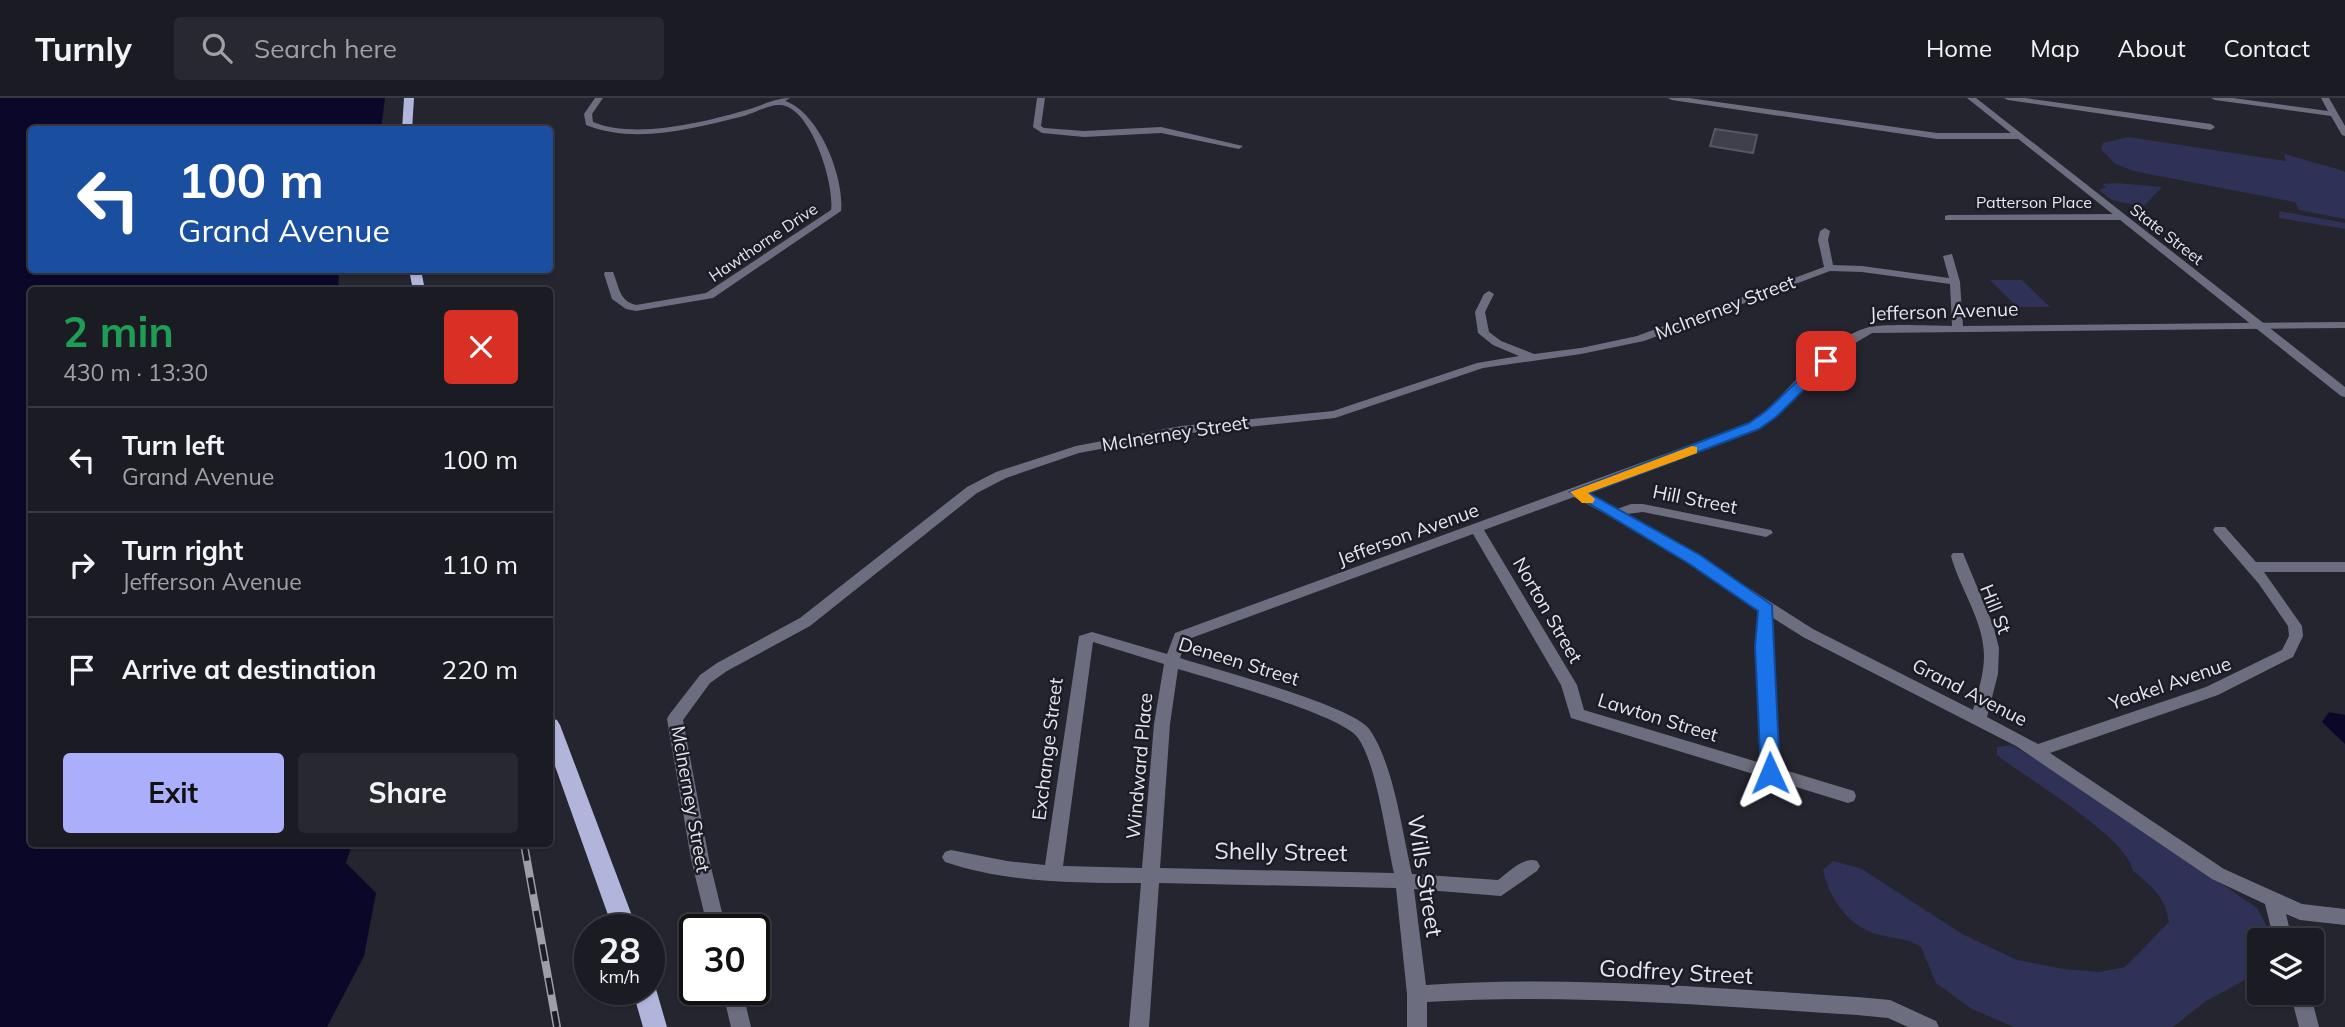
<!DOCTYPE html>
<html lang="en">
<head>
<meta charset="utf-8">
<style>
  body { margin:0; font-family:Mulish,sans-serif; background:#282930; color:#f1f3f6; height:100vh; display:flex; flex-direction:column; font-size:26px; white-space:nowrap }
  * { box-sizing:border-box; margin:0 }
  p { font-size:23px; color:#a0a1a6 }
  .icon { flex:none; width:38px; height:38px; fill:none; stroke:currentColor; stroke-width:2; stroke-linecap:round; stroke-linejoin:round }
  .map { position:relative; flex:1; overflow:hidden }
  .drawer { position:absolute; left:28px; top:189px; width:525px; height:560px; display:flex; flex-direction:column; background:#1b1c23; border-radius:7px; box-shadow:0 2px 5px #0004,0 0 0 2px #393a41 }
  .drawer>* { flex:none }
  .hud { position:absolute; left:28px; top:28px; width:525px; height:147px; border-radius:7px; box-shadow:0 2px 5px #0004,0 0 0 2px #393a41; background:#1a4fa0; color:#fff; overflow:hidden }
  .fabs { position:absolute; left:2247px; top:830px; display:grid; gap:14px }
  .fabs a { display:grid; place-items:center; width:77px; height:77px; border-radius:7px; background:#1b1c23; box-shadow:0 2px 5px #0004,0 0 0 2px #393a41; font-size:35px }
  .speed { position:absolute; left:574px; top:816px; display:flex; gap:14px; font-size:35px; font-weight:700; text-align:center }
  .speed>* { display:grid; place-content:center; width:91px; height:91px; border-radius:50%; background:#1b1c23; box-shadow:0 2px 5px #0004,0 0 0 2px #393a41; line-height:1 }
  .speed small { font-size:18px; font-weight:400 }
  .speed .limit { border:4px solid #111; border-radius:10px; background:#fff; color:#111 }
  .pin { position:absolute; display:grid; place-items:center; width:60px; height:60px; color:#fff; margin:-30px; border-radius:14px; box-shadow:0 4px 10px #0006 }
  .me { position:absolute; width:77px; margin:-38px; rotate:359deg; stroke-linejoin:round; filter:drop-shadow(0 0 5px #0008) }
  .turn { display:flex; align-items:center; gap:24px; height:147px; padding:0 35px; font-size:32px }
  .turn .icon { width:91px; height:91px; stroke-width:2.5 }
  .turn b { display:block; font-size:49px; line-height:60px }
  .round { display:grid; place-items:center; flex:none; width:74px; height:74px; border-radius:7px; background:#282930 }
  .headline { display:flex; align-items:center; justify-content:space-between; height:119px; padding:0 35px }
  h1 { font-size:42px; font-weight:700; line-height:52px; color:#1e9e55 }
  .button { display:flex; gap:14px; margin-top:auto; padding:14px 35px }
  .button a { flex:1; height:80px; border-radius:7px; background:#abaffb; color:#111; font-size:28px; font-weight:700; line-height:80px; text-align:center }
  .button a+a { background:#282930; color:#f1f3f6 }
  ul { padding:0; list-style:none }
  li { display:flex; align-items:center; gap:21px; height:105px; padding:0 35px; border-top:2px solid #393a41 }
  li div { flex:1 }
  li b { display:block; font-size:26px }
  li em { font-style:normal }
  header { display:flex; align-items:center; gap:42px; box-sizing:border-box; height:98px; padding:0 35px; background:#1b1c23; border-bottom:2px solid #393a41 }
  header strong { font-size:33px }
  nav { display:flex; gap:38px; margin-inline-start:auto; font-size:24px }
  .search { width:490px; height:63px; background:#282930; display:flex; align-items:center; gap:18px; box-sizing:border-box; padding:0 24px; border-radius:7px; color:#a0a1a6; font-size:26px }
  .map>svg:first-child { display:block }
  .green { fill:#303156 }
  .water { fill:#0a0728 }
  .building { fill:#3f404b; stroke:#565763; stroke-width:2 }
  .lines { fill:none; stroke-linecap:round; stroke-linejoin:round }
  .minor { fill:#6c6e80; fill-rule:evenodd }
  .tertiary { fill:#6c6e80; fill-rule:evenodd }
  .primary { fill:#b2b5db; fill-rule:evenodd }
  .rail-casing { stroke:#9d9ea6; stroke-width:8 }
  .rail { stroke:#1b1c25; stroke-width:5; stroke-dasharray:17; stroke-linecap:butt }
  .route { fill:#1a73e8; stroke:#114b97; stroke-width:2 }
  .slow { fill:#f59e0b }
  .labels { text-anchor:middle; stroke-width:5; stroke-linejoin:round; paint-order:stroke }
  .far-street-label { font-size:16px; fill:#e6e7ee; stroke:#1b1c25 }
  .street-label { font-size:19px; fill:#e6e7ee; stroke:#1b1c25 }
  .near-street-label { font-size:23px; fill:#e6e7ee; stroke:#1b1c25 }
</style>
</head>
<body>
<header>
<strong>Turnly</strong>
<div class="search"><svg class="icon" aria-label="search" viewBox="0 0 24 24"><circle cx="10" cy="10" r="6"/><path d="M15 15l6 6"/></svg>Search here</div>
<nav><a>Home</a><a>Map</a><a>About</a><a>Contact</a></nav>
</header>
<div class="map">
<svg width="2345" height="929" viewBox="0 0 2345 929">
  <rect width="100%" height="100%" fill="#24252f"/>
  <!-- green -->
  <g class="green">
    <polygon points="2128,39 2286,63 2284,56 2341,72 2345,74 2345,121 2299,112 2295,104 2133,73 2114,65 2101,51 2103,45"/>
    <polygon points="2116,85 2162,89 2143,109 2112,102 2099,92 2106,89 2102,86"/>
    <polygon points="2279,113 2345,125 2345,131 2279,120"/>
    <polygon points="1990,182 2022,182 2050,209 2017,209"/>
    <path d="M 2012,647 L 2062,677 L 2257,810 L 2266,827 L 2269,842 L 2259,842 L 2259,869 L 2247,881 L 2206,903 L 2173,929 L 2014,929 L 1972,911 L 1936,885 L 1921,849 C 1904,838 1886,841 1868,833 C 1844,822 1828,796 1823,772 L 1833,763 L 1862,771 L 1962,836 L 2017,862 L 2064,871 L 2099,874 L 2125,869 L 2169,824 C 2165,799 2152,788 2133,773 C 2128,739 2027,681 1997,657 L 1997,649 Z"/>
  </g>
  <!-- water -->
  <g class="water">
    <polygon points="0,0 385,0 381,31 32,32 32,172 339,172 338,192 32,192 32,746 352,746 346,765 376,795 364,858 327,929 0,929"/>
    <polygon points="2329,614 2345,617 2345,646 2322,624"/>
  </g>
  <!-- building -->
  <polygon class="building" points="1715,31 1757,37 1753,55 1710,48"/>
  <g class="lines">
    <!-- minor -->
    <g class="minor">
      <path d="M 595,0 L 603,0 L 592,16 L 593,24 C 634,41 701,25 743,13 C 759,9 774,0 790,0 L 785,3 C 819,14 845,80 841,113 L 713,200 L 636,213 L 626,211 L 612,201 L 604,176 L 605,174 L 613,174 C 619,188 619,203 636,207 L 706,195 L 831,112 C 835,87 811,8 780,7 C 770,6 755,15 744,18 C 695,30 635,47 586,27 L 584,16 Z"/>
      <polygon points="1037,0 1045,0 1041,28 1044,30 1084,33 1161,29 1243,48 1239,51 1161,35 1084,39 1042,35 1033,29"/>
      <polygon points="1668,0 1689,0 1937,35 2018,35 2022,38 2018,41 1937,41 1672,2"/>
      <polygon points="2004,0 2025,0 2211,26 2215,29 2211,32 2008,2"/>
      <polygon points="2211,0 2233,0 2328,13 2321,0 2329,0 2345,28 2345,38 2342,37 2331,18 2215,2"/>
      <polygon points="1948,117 2120,116 2125,119 2120,122 1945,122 1945,118"/>
      <path d="M 1825,130 L 1830,133 L 1828,142 L 1833,167 L 1862,168 L 1949,180 L 1943,158 L 1952,156 L 1960,184 L 1963,228 L 2345,224 L 2345,230 L 1872,235 L 1842,253 L 1787,307 L 1758,331 L 1586,394 L 1617,411 L 1631,406 L 1643,406 L 1771,432 L 1773,435 L 1766,439 L 1643,414 L 1627,416 L 1662,435 L 1813,531 L 1973,612 C 1978,594 1984,576 1984,558 C 1984,523 1960,491 1951,458 L 1953,455 L 1963,455 L 1993,527 L 1999,550 L 1998,576 L 1987,619 L 2038,646 L 2206,589 L 2282,552 L 2289,538 L 2288,528 L 2259,486 L 2215,435 L 2213,432 L 2215,429 L 2225,429 L 2256,464 L 2345,464 L 2345,474 L 2264,474 L 2302,528 L 2303,538 L 2293,559 L 2218,597 L 2050,655 L 2224,771 L 2302,806 L 2345,811 L 2345,827 L 2300,822 L 2286,816 L 2292,842 L 2274,842 L 2265,806 L 2212,781 L 2016,648 L 1803,539 L 1773,520 L 1771,549 L 1778,670 L 1854,693 L 1856,698 L 1854,703 L 1848,705 L 1571,620 L 1561,587 L 1473,436 L 1186,542 L 1180,560 C 1214,571 1355,608 1370,632 C 1394,668 1402,733 1412,776 L 1498,782 C 1509,774 1523,758 1537,763 L 1540,768 L 1537,773 L 1501,798 L 1414,791 L 1426,887 C 1570,877 1713,890 1857,899 L 1890,902 L 1936,923 L 1939,929 L 1908,929 L 1888,920 L 1857,917 C 1714,908 1571,895 1427,904 L 1427,929 L 1407,929 L 1407,896 L 1396,790 L 1159,785 L 1149,929 L 1129,929 L 1141,785 C 1076,785 1007,785 945,764 L 942,759 L 945,754 L 951,752 L 1007,763 L 1045,767 L 1079,538 L 1092,534 L 1167,556 L 1175,535 L 1750,325 C 1790,297 1818,245 1866,230 C 1882,225 1933,228 1952,228 L 1950,186 L 1862,174 L 1830,173 L 1644,243 L 1581,256 L 1483,270 L 1335,320 L 1181,336 L 1079,355 L 1006,380 L 977,395 L 810,528 L 727,573 L 710,585 L 683,622 L 709,761 L 726,831 L 708,831 L 691,761 L 667,621 L 669,617 L 700,577 L 717,565 L 800,520 L 967,389 L 996,374 L 1076,348 L 1181,328 L 1333,313 L 1477,265 L 1519,258 L 1493,247 L 1478,235 L 1475,214 L 1484,196 L 1489,193 L 1494,196 L 1485,214 L 1489,234 L 1501,243 L 1534,256 L 1581,250 L 1637,238 L 1824,169 L 1818,142 L 1820,133 ZM 1574,399 L 1652,441 L 1760,511 L 1755,549 L 1761,665 L 1584,612 L 1577,587 L 1484,432 ZM 1093,544 L 1164,566 L 1154,626 L 1142,770 L 1063,768 ZM 1178,571 C 1211,581 1343,617 1358,640 C 1377,667 1386,740 1394,775 L 1160,770 L 1170,626 Z"/>
      <polygon points="722,891 742,891 751,929 731,929"/>
      <polygon points="2290,894 2310,894 2319,929 2299,929"/>
    </g>
    <!-- tertiary -->
    <polygon class="tertiary" points="1967,0 1976,0 2345,289 2345,299 2341,298"/>
    <!-- primary -->
    <g class="primary">
      <polygon points="404,0 414,0 412,32 402,32"/>
      <polygon points="409,172 421,172 425,192 413,192"/>
      <polygon points="550,620 557,622 560,627 637,831 613,831 550,654"/>
      <polygon points="649,882 656,891 667,929 643,929 632,891 649,891"/>
    </g>
    <defs>
      <polyline id="rail" points="524,746 557,929"/>
    </defs>
    <!-- rail casing -->
    <use href="#rail" class="rail-casing"/>
    <!-- rail -->
    <use href="#rail" class="rail"/>
  </g>
  <!-- route -->
  <polygon class="route" points="1822,260 1833,263 1776,319 1759,331 1589,395 1700,457 1772,507 1780,675 1770,683 1761,675 1755,549 1758,513 1688,465 1570,394 1749,325 1766,313"/>
  <!-- slow -->
  <polygon class="slow" points="1692,348 1697,349 1697,355 1588,395 1595,401 1593,405 1582,405 1570,394"/>
  <g class="labels">
    <!-- far-street labels -->
    <g class="far-street-label">
      <text x="2034" y="110">Patterson Place</text>
      <text transform="translate(2167 136) rotate(38)" y="6">State Street</text>
      <text transform="translate(763 144) rotate(-34)" y="6">Hawthorne Drive</text>
    </g>
    <!-- street labels -->
    <g class="street-label">
      <text transform="translate(1725 209) rotate(-21)" y="7">McInerney Street</text>
      <text transform="translate(1944 213) rotate(-2)" y="7">Jefferson Avenue</text>
      <text transform="translate(1175 335) rotate(-9)" y="7">McInerney Street</text>
      <text transform="translate(1695 401) rotate(11)" y="7">Hill Street</text>
      <text transform="translate(1408 436) rotate(-20)" y="7">Jefferson Avenue</text>
      <text transform="translate(1996 511) rotate(68)" y="7">Hill St</text>
      <text transform="translate(1548 512) rotate(60)" y="7">Norton Street</text>
      <text transform="translate(1239 563) rotate(17)" y="7">Deneen Street</text>
      <text transform="translate(2170 585) rotate(-19)" y="7">Yeakel Avenue</text>
      <text transform="translate(1970 594) rotate(27)" y="7">Grand Avenue</text>
      <text transform="translate(1658 619) rotate(17)" y="7">Lawton Street</text>
      <text transform="translate(1047 651) rotate(-83)" y="7">Exchange Street</text>
      <text transform="translate(1139 668) rotate(-85)" y="7">Windward Place</text>
      <text transform="translate(691 701) rotate(80)" y="7">McInerney Street</text>
    </g>
    <!-- near-street labels -->
    <g class="near-street-label">
      <text transform="translate(1281 754) rotate(1)" y="8">Shelly Street</text>
      <text transform="translate(1425 778) rotate(81)" y="8">Wills Street</text>
      <text transform="translate(1676 874) rotate(3)" y="8">Godfrey Street</text>
    </g>
  </g>
</svg>
<div class="fabs">
<a><svg class="icon" aria-label="layers" viewBox="0 0 24 24"><path d="M12 4l9 5-9 5-9-5zM3 14l9 5 9-5"/></svg></a>
</div>
<div class="speed"><div>28<small>km/h</small></div><div class="limit">30</div></div>
<div class="pin" style="left:1826px;top:263px;background:#d93025"><svg class="icon" aria-label="arrive" viewBox="0 0 24 24"><path d="M6 21V4h12l-3 4 3 4H6"/></svg></div>
<svg class="me" style="left:1770px;top:675px" viewBox="-20 -20 40 40"><path d="M0-17L14 15 0 8-14 15z" fill="#1a73e8" stroke="#fff" stroke-width="4"/></svg>
<div class="hud">
<div class="turn"><svg class="icon" aria-label="left" viewBox="0 0 24 24"><path d="M17 20v-9H6M10 6l-5 5 5 5"/></svg><div><b>100 m</b>Grand Avenue</div></div>
</div>
<section class="drawer">
<div class="headline"><div><h1>2 min</h1><p>430 m · 13:30</p></div><a class="round" style="background:#d93025;color:#fff"><svg class="icon" aria-label="close" viewBox="0 0 24 24"><path d="M6 6l12 12M18 6L6 18"/></svg></a></div>
<ul>
<li><svg class="icon" aria-label="left" viewBox="0 0 24 24"><path d="M17 20v-9H6M10 6l-5 5 5 5"/></svg><div><b>Turn left</b><p>Grand Avenue</p></div><em>100 m</em></li>
<li><svg class="icon" aria-label="right" viewBox="0 0 24 24"><path d="M7 20v-9h11M14 6l5 5-5 5"/></svg><div><b>Turn right</b><p>Jefferson Avenue</p></div><em>110 m</em></li>
<li><svg class="icon" aria-label="arrive" viewBox="0 0 24 24"><path d="M6 21V4h12l-3 4 3 4H6"/></svg><div><b>Arrive at destination</b></div><em>220 m</em></li>
</ul>
<div class="button"><a>Exit</a><a>Share</a></div>
</section>
</div>
</body>
</html>
